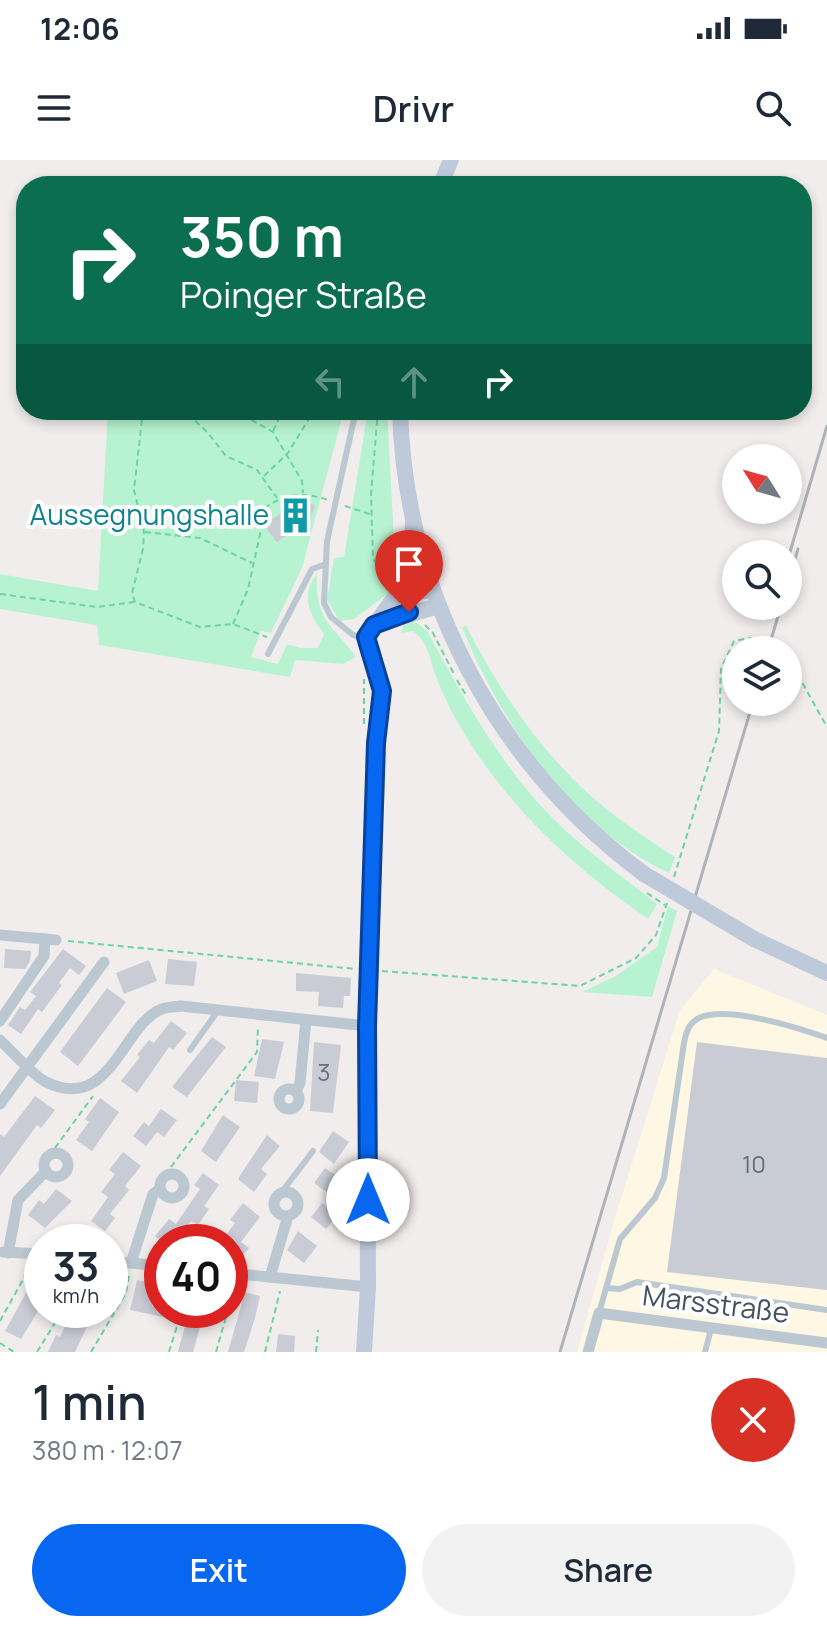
<!DOCTYPE html>
<html lang="en">
<head>
<meta charset="utf-8">
<style>
  body { margin:0; font-family:Manrope,sans-serif; background:#f2f2f3; color:#1f2937; height:100vh; display:flex; flex-direction:column; font-size:30px; white-space:nowrap }
  * { box-sizing:border-box; margin:0 }
  p { font-size:26px; color:#747a83 }
  .icon { flex:none; width:44px; height:44px; fill:none; stroke:currentColor; stroke-width:2; stroke-linecap:round; stroke-linejoin:round }
  .map { position:relative; height:1192px; overflow:hidden }
  .sheet { display:flex; flex-direction:column; background:#fff; flex:1 }
  .sheet>* { flex:none }
  .hud { position:absolute; left:16px; top:16px; width:796px; height:244px; border-radius:32px; box-shadow:0 4px 12px #0003; background:#0b6e4f; color:#fff; overflow:hidden }
  .needle { width:52px; rotate:307deg }
  .buttons { position:absolute; left:722px; top:284px; display:grid; gap:16px }
  .buttons a { display:grid; place-items:center; width:80px; height:80px; border-radius:50%; background:#fff; box-shadow:0 4px 12px #0003; font-size:40px }
  .speed { position:absolute; left:24px; top:1064px; display:flex; gap:16px; font-size:40px; font-weight:700; text-align:center }
  .speed>* { display:grid; place-content:center; width:104px; height:104px; border-radius:50%; background:#fff; box-shadow:0 4px 12px #0003; line-height:1 }
  .speed small { font-size:20px; font-weight:400 }
  .speed .limit { border:12px solid #d22; background:#fff; color:#111 }
  .pin { position:absolute; display:grid; place-items:center; width:68px; height:68px; color:#fff; margin:-82px -34px; border-radius:50% 50% 50% 0; rotate:-45deg; box-shadow:0 0 8px #0007 }
  .pin .icon { rotate:45deg }
  .me { position:absolute; width:88px; margin:-44px; rotate:0deg; stroke-linejoin:round; filter:drop-shadow(0 0 6px #0008) }
  .turn { display:flex; align-items:center; gap:28px; height:168px; padding:0 32px; font-size:36px }
  .turn .icon { width:104px; height:104px; stroke-width:2.5 }
  .turn b { display:block; font-size:56px; line-height:68px }
  .lanes { display:flex; align-items:center; height:76px; padding:0 32px; background:#0003; justify-content:center; gap:40px; direction:ltr }
  .lanes .off { opacity:.35 }
  .round { display:grid; place-items:center; flex:none; width:84px; height:84px; border-radius:42px; background:#f2f2f3 }
  .summary { display:flex; align-items:center; justify-content:space-between; height:136px; padding:0 32px }
  h1 { font-size:48px; font-weight:600; line-height:60px }
  .primary-button { display:flex; gap:16px; margin-top:auto; padding:16px 32px }
  .primary-button a { flex:1; height:92px; border-radius:48px; background:#0867f0; color:#fff; font-size:32px; font-weight:600; line-height:92px; text-align:center }
  .primary-button a+a { background:#f2f2f3; color:#1f2937 }
  .status { display:flex; justify-content:space-between; align-items:center; height:56px; padding:0 40px; background:#fff; direction:ltr }
  .status svg { height:22px; fill:currentColor }
  header { display:flex; justify-content:space-between; align-items:center; height:104px; padding:0 32px; background:#fff; font-size:36px; font-weight:600 }
  .map>svg:first-child { display:block }
  .commercial { fill:#fdf7e4 }
  .green { fill:#b7f3d0 }
  .building { fill:#c9ccd4 }
  .lines { fill:none; stroke-linecap:round; stroke-linejoin:round }
  .path { stroke:#6cd4a4; stroke-width:2; stroke-dasharray:6 4; stroke-linecap:butt }
  .lane { stroke:#bcc8d1; stroke-width:6 }
  .street { stroke:#bcc8d1; stroke-width:11 }
  .secondary { stroke:#becad9; stroke-width:16 }
  .rail { stroke:#afb2b9; stroke-width:3 }
  .secondary-bridge { stroke:#becad9; stroke-width:16 }
  .route-casing { stroke:#05439c; stroke-width:20 }
  .route { stroke:#0867f0; stroke-width:14 }
  .labels { text-anchor:middle; stroke-width:8; stroke-linejoin:round; paint-order:stroke }
  .number-label { font-size:24px; fill:#656f7b }
  .culture-label { font-size:28px; fill:#0d838f; stroke:#fff; text-anchor:end }
  .street-label { font-size:28px; fill:#44505d; stroke:#fff }
</style>
</head>
<body>
<div class="status"><b>12:06</b><svg viewBox="0 0 49 12"><path d="M0 12V9h3v3zM5 12V6h3v6zM10 12V3h3v9zM15 12V0h3v12zM26 1h20v11H26zM47 4h2v5h-2z"/></svg></div>
<header><svg class="icon" aria-label="menu" viewBox="0 0 24 24"><path d="M4 6h16M4 12h16M4 18h16"/></svg>Drivr<svg class="icon" aria-label="search" viewBox="0 0 24 24"><circle cx="10" cy="10" r="6"/><path d="M15 15l6 6"/></svg></header>
<div class="map">
<svg width="827" height="1192" viewBox="0 0 827 1192">
  <rect width="100%" height="100%" fill="#f1eded"/>
  <!-- commercial -->
  <polygon class="commercial" points="714,809 827,855 827,1192 577,1192 615,1058 680,850"/>
  <!-- green -->
  <g class="green">
    <path d="M 108,250 L 344,250 L 302,408 L 271,473 L 261,471 L 251,497 L 278,504 L 287,484 L 300,488 L 318,488 L 324,474 C 309,455 300,435 317,414 C 315,462 331,462 356,497 L 343,504 L 295,500 L 290,517 L 99,485 L 97,465 L 0,449 L 0,414 L 98,431 Z"/>
    <polygon points="368,250 387,250 395,399 390,432 354,459 340,461 327,440 334,398 344,397"/>
    <path d="M 405,461 L 417,463 L 427,471 C 460,532 493,592 540,645 C 574,683 617,712 657,744 L 648,759 C 574,708 507,647 461,568 C 452,553 443,535 437,519 C 429,500 431,485 413,471 L 401,473 Z"/>
    <path d="M 466,466 C 501,534 545,599 604,647 C 626,665 651,681 675,697 L 669,713 C 572,667 501,564 462,467 Z"/>
    <polygon points="668,746 677,751 652,837 582,832 616,816 657,787"/>
  </g>
  <!-- building -->
  <g class="building">
    <polygon points="300,340 315,345 308,367 301,365 277,382 264,365"/>
    <polygon points="5,789 31,791 30,801 25,809 4,808"/>
    <polygon points="63,789 86,806 79,815 70,808 59,823 62,825 42,852 38,849 21,874 8,865 20,847 25,850 30,844 36,836 30,832"/>
    <polygon points="168,799 197,802 194,826 165,824"/>
    <polygon points="149,800 157,821 124,834 116,813"/>
    <polygon points="296,813 351,818 350,836 344,836 343,848 318,846 319,832 296,831"/>
    <polygon points="107,828 126,842 78,906 60,892"/>
    <polygon points="171,861 187,873 173,890 169,887 137,933 121,921 140,897 137,895 149,880 154,883"/>
    <polygon points="212,877 226,887 187,937 172,927"/>
    <polygon points="262,879 284,882 275,919 254,916"/>
    <polygon points="314,882 341,885 333,953 310,951"/>
    <polygon points="697,882 827,898 827,1130 667,1112"/>
    <polygon points="236,920 259,922 257,943 234,941"/>
    <polygon points="35,936 55,950 41,968 37,965 0,1016 0,974 4,977"/>
    <polygon points="100,938 119,952 92,991 76,980 89,962 85,959"/>
    <polygon points="161,949 177,960 164,977 157,972 146,986 133,976 144,962 149,966"/>
    <polygon points="223,955 240,967 216,1002 201,991"/>
    <polygon points="333,971 349,982 334,1004 319,992"/>
    <polygon points="267,975 280,986 261,1009 267,1014 254,1032 239,1020 239,1017"/>
    <polygon points="123,992 141,1006 125,1026 129,1030 110,1054 115,1058 105,1071 91,1061 108,1037 101,1032 115,1014 109,1010"/>
    <polygon points="325,1008 342,1020 331,1035 314,1023"/>
    <polygon points="203,1013 219,1025 204,1046 209,1049 198,1065 191,1061 174,1082 162,1082 155,1076 169,1059 176,1064 200,1029 194,1025"/>
    <polygon points="56,1029 72,1041 45,1068 28,1055 39,1040 44,1044"/>
    <polygon points="243,1043 260,1057 241,1082 249,1088 234,1105 230,1102 230,1082 221,1082 235,1063 230,1060"/>
    <polygon points="322,1043 337,1055 326,1069 311,1057"/>
    <polygon points="298,1071 317,1086 304,1103 287,1090"/>
    <polygon points="42,1104 42,1145 21,1179 5,1171"/>
    <polygon points="137,1120 156,1124 152,1146 162,1150 205,1150 193,1192 178,1192 186,1162 130,1150"/>
    <polygon points="245,1132 260,1136 255,1158 244,1192 228,1192"/>
    <polygon points="73,1150 95,1150 75,1192 48,1192 56,1175 60,1177"/>
    <polygon points="278,1174 295,1176 294,1192 276,1192"/>
  </g>
  <g class="lines">
    <!-- path -->
    <g class="path">
      <polyline points="143,250 134,330 144,372 143,389 132,433 135,442 200,467 233,464 267,477"/>
      <polyline points="178,250 188,254 194,250"/>
      <polyline points="234,250 273,272 302,321 303,333"/>
      <polyline points="378,250 371,334 373,398 388,421"/>
      <polyline points="188,254 208,273 226,296 257,310 277,338"/>
      <polyline points="273,271 283,250"/>
      <polyline points="264,316 288,293 310,257 310,250"/>
      <polyline points="345,346 370,354"/>
      <polyline points="145,372 200,378 252,403"/>
      <polyline points="0,434 97,447 134,442"/>
      <path d="M 233,464 L 248,429 L 266,347 C 287,333 305,332 328,340"/>
      <polyline points="425,465 433,473 454,514"/>
      <polyline points="788,497 827,567"/>
      <polyline points="457,520 466,535"/>
      <polyline points="364,564 364,519"/>
      <polyline points="674,717 719,571 721,509 734,481 750,478 784,490"/>
      <polyline points="647,733 665,745"/>
      <polyline points="68,781 356,809"/>
      <polyline points="382,811 580,826 636,798 656,775 667,743"/>
      <polyline points="49,996 93,936"/>
      <polyline points="165,1015 257,892 258,866"/>
      <polyline points="230,1142 234,1126"/>
      <polyline points="0,1161 31,1105"/>
      <polyline points="0,1183 14,1192"/>
      <polyline points="37,1192 63,1150"/>
      <polyline points="91,1192 126,1133 129,1116"/>
      <polyline points="169,1192 182,1150"/>
      <polyline points="216,1192 228,1150"/>
      <polyline points="265,1192 280,1131"/>
      <polyline points="316,1192 318,1170"/>
    </g>
    <!-- lane -->
    <g class="lane">
      <polyline points="356,250 327,381 324,443 331,457 353,475 363,477"/>
      <polyline points="268,494 312,409 326,404"/>
      <polyline points="190,890 217,852"/>
      <polyline points="281,1033 313,991"/>
      <polyline points="607,1128 620,1129 637,1122 827,1150"/>
      <path d="M 599,1153 L 620,1079 L 655,1038 L 664,1018 L 684,883 C 686,872 689,863 699,858 C 727,845 799,868 827,878"/>
      <polyline points="705,1192 711,1169"/>
    </g>
    <!-- street -->
    <g class="street">
      <polyline points="0,775 56,780"/>
      <polyline points="0,861 44,796 45,779"/>
      <path d="M 0,880 C 12,891 32,915 46,922 C 111,954 123,863 162,849 C 167,847 175,847 181,846 L 367,866"/>
      <circle cx="289" cy="939" r="10"/>
      <polyline points="296,931 300,923 306,860"/>
      <polyline points="0,944 104,802"/>
      <circle cx="56" cy="1005" r="12"/>
      <circle cx="172" cy="1026" r="12"/>
      <circle cx="286" cy="1044" r="12"/>
      <polyline points="3,1092 42,1094"/>
      <polyline points="8,1093 18,1040 46,1011"/>
      <polyline points="110,1101 162,1106"/>
      <polyline points="131,1103 153,1034 160,1029"/>
      <polyline points="230,1113 368,1127"/>
      <polyline points="270,1117 288,1056"/>
      <polyline points="588,1192 599,1153 827,1183"/>
    </g>
    <!-- secondary -->
    <g class="secondary">
      <polyline points="440,26 451,0"/>
      <path d="M 400,250 C 405,435 497,605 644,714"/>
      <polyline points="397,434 433,430"/>
      <polyline points="374,465 438,446"/>
      <polyline points="754,779 827,813"/>
      <polyline points="364,1192 368,1127 367,866 376,583 382,531 366,477 397,434 410,409 413,362"/>
    </g>
    <!-- rail -->
    <g class="rail">
      <polyline points="788,399 827,266"/>
      <polyline points="788,423 798,389"/>
      <polyline points="768,490 781,446"/>
      <polyline points="560,1192 753,542"/>
    </g>
    <!-- secondary-bridge -->
    <polyline class="secondary-bridge" points="644,714 754,779"/>
  </g>
  <g class="lines">
    <defs>
      <polyline id="route" points="368,1040 367,866 376,583 382,531 366,477 374,465 409,452"/>
    </defs>
    <!-- route casing -->
    <use href="#route" class="route-casing"/>
    <!-- route -->
    <use href="#route" class="route"/>
  </g>
  <!-- icons -->
  <defs>
    <symbol id="building-bare" viewBox="-9 -9 18 18"><path d="M-4-6H4V6H1V3H-1V6H-4ZM-2.5-4.3h1.7v1.8h-1.7ZM.8-4.3h1.7v1.8H.8ZM-2.5-1h1.7V.8h-1.7ZM.8-1h1.7V.8H.8Z" fill="#0f9aa8" stroke="#fff" stroke-width="2.5" paint-order="stroke"/></symbol>
  </defs>
  <g fill-rule="evenodd">
    <use href="#building-bare" x="270" y="330" width="51" height="51"/>
  </g>
  <g class="labels">
    <!-- number labels -->
    <g class="number-label">
      <text x="324" y="921">3</text>
      <text x="754" y="1013">10</text>
    </g>
    <!-- culture labels -->
    <g class="culture-label">
      <text x="269" y="365">Aussegnungshalle</text>
    </g>
    <!-- street labels -->
    <g class="street-label">
      <text transform="translate(716 1144) rotate(7)" y="10">Marsstraße</text>
    </g>
  </g>
</svg>
<div class="buttons">
<a><svg class="needle" viewBox="-14 -14 28 28"><path d="M0-13l5 13h-10z" fill="#e53935"/><path d="M0 13l5-13h-10z" fill="#747a83"/></svg></a>
<a><svg class="icon" aria-label="search" viewBox="0 0 24 24"><circle cx="10" cy="10" r="6"/><path d="M15 15l6 6"/></svg></a>
<a><svg class="icon" aria-label="layers" viewBox="0 0 24 24"><path d="M12 4l9 5-9 5-9-5zM3 14l9 5 9-5"/></svg></a>
</div>
<div class="speed"><div>33<small>km/h</small></div><div class="limit">40</div></div>
<div class="pin" style="left:409px;top:452px;background:#d93025"><svg class="icon" aria-label="arrive" viewBox="0 0 24 24"><path d="M6 21V4h12l-3 4 3 4H6"/></svg></div>
<svg class="me" style="left:368px;top:1040px" viewBox="-20 -20 40 40"><circle r="19" fill="#fff"/><path d="M0-13L10 11 0 6-10 11z" fill="#0867f0"/></svg>
<div class="hud">
<div class="turn"><svg class="icon" aria-label="right" viewBox="0 0 24 24"><path d="M7 20v-9h11M14 6l5 5-5 5"/></svg><div><b>350 m</b>Poinger Straße</div></div>
<div class="lanes"><svg class="icon off" aria-label="left" viewBox="0 0 24 24"><path d="M17 20v-9H6M10 6l-5 5 5 5"/></svg><svg class="icon off" aria-label="ahead" viewBox="0 0 24 24"><path d="M12 20V5M6 11l6-6 6 6"/></svg><svg class="icon" aria-label="right" viewBox="0 0 24 24"><path d="M7 20v-9h11M14 6l5 5-5 5"/></svg></div>
</div>
</div>
<section class="sheet">
<div class="summary"><div><h1>1 min</h1><p>380 m · 12:07</p></div><a class="round" style="background:#d93025;color:#fff"><svg class="icon" aria-label="close" viewBox="0 0 24 24"><path d="M6 6l12 12M18 6L6 18"/></svg></a></div>
<div class="primary-button"><a>Exit</a><a>Share</a></div>
</section>
</body>
</html>
